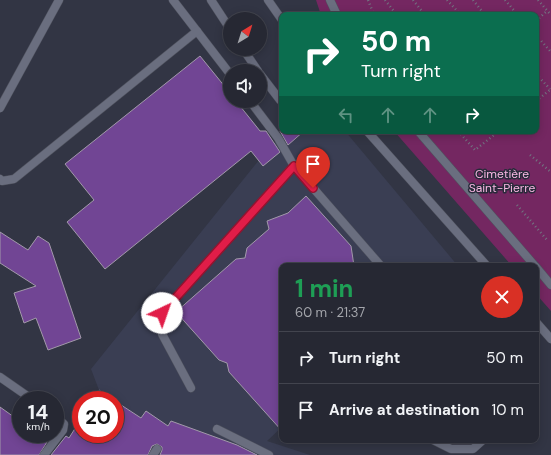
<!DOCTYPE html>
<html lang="en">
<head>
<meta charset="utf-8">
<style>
  body { margin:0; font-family:"DM Sans",sans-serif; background:#32343f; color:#f1f3f6; height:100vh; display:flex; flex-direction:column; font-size:15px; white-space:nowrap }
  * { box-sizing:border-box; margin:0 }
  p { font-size:13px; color:#a4a6ac }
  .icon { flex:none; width:22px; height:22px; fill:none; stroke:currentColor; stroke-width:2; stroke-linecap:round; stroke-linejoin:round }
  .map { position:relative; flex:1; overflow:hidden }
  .details { position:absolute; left:279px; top:263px; width:260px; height:180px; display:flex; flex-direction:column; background:#262833; border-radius:8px; box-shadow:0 2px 10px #0003,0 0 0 1px #42444e }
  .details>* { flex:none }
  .banner { position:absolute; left:279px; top:12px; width:260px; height:122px; border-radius:8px; box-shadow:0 2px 10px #0003,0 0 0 1px #42444e; background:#0b6e4f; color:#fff; overflow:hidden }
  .needle { width:26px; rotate:38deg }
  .buttons { position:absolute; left:223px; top:12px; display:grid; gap:8px }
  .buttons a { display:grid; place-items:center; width:44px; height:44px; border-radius:50%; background:#262833; box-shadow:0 2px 10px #0003,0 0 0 1px #42444e; font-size:20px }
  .speed { position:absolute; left:12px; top:391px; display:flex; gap:8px; font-size:20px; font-weight:700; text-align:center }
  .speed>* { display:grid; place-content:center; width:52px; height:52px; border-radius:50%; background:#262833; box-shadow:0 2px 10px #0003,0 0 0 1px #42444e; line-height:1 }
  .speed small { font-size:10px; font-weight:400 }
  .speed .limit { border:6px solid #d22; background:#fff; color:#111 }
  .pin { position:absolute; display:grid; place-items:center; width:34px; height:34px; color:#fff; margin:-41px -17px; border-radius:50% 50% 50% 0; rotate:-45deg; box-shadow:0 0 4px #0007 }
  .pin .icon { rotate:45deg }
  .me { position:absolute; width:44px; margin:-22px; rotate:42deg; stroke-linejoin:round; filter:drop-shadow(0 0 3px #0008) }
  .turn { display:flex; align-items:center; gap:14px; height:84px; padding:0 16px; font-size:18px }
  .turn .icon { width:52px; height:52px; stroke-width:2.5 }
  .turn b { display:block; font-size:28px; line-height:34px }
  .lanes { display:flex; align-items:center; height:38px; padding:0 16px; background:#0003; justify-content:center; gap:20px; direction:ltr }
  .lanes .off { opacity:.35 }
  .round { display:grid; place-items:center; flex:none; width:42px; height:42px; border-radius:21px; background:#32343f }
  .head { display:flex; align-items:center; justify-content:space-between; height:68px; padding:0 16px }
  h1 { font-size:24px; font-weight:700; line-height:30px; color:#1e9e55 }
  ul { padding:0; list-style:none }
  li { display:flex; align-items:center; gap:12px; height:52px; padding:0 16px; border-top:1px solid #42444e }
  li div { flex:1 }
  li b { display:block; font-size:15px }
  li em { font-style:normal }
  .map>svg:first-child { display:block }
  .built { fill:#3a3e53 }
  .green { fill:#742761 }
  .building { fill:#714594; stroke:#a299aa }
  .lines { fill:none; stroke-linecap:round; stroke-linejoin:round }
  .service-casing { stroke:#50535f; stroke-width:9 }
  .minor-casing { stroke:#50535f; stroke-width:9 }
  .tertiary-casing { stroke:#50535f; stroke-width:9 }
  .path { stroke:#727582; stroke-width:2.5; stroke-dasharray:1 3; stroke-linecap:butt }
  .service { stroke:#6a6e7f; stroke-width:8 }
  .minor { stroke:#6a6e7f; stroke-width:8 }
  .tertiary { stroke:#6a6e7f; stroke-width:8 }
  .route-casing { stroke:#92132f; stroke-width:10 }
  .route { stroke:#e11d48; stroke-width:7 }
  .labels { text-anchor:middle; stroke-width:3; stroke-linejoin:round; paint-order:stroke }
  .park-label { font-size:12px; fill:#f9b7e3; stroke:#282b3a }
</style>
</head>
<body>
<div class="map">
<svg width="551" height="455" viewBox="0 0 551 455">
  <rect width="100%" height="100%" fill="#323544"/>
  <!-- built -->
  <polygon class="built" points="286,131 345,131 458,266 282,266 282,427 267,441 310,455 116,455 141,418 99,390 91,369 267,150"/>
  <!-- green -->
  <polygon class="green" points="316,0 551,0 551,311 536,294 536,266 512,266 394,131 536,131 536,15 321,15"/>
  <!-- building -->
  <g class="building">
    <polygon points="200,56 230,93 230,101 236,101 260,131 266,131 280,152 263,166 251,151 105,269 67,222 94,200 65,164"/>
    <polygon points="280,131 304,131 288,145"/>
    <polygon points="306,196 351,246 354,266 282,266 282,431 229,372 227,363 219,360 176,312 236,259 245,258 247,248 269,229 267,221 288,213"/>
    <polygon points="0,232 28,250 38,236 49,243 81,338 48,350 36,318 24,323 14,293 36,286 0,263"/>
    <polygon points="99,390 114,400 93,400"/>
    <polygon points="115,401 141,418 146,411 168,426 171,421 237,445 257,455 160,455 162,450 162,447 157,444 152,446 148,455 51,455 66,436 69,438 81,419 81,434 115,434"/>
    <polygon points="0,407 21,422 21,434 37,434 47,442 39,455 0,455"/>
  </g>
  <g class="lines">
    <defs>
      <g id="service">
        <polyline points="173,0 230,74"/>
        <polyline points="211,0 230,29"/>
        <polyline points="330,0 337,15"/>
        <polyline points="243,49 258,71"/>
        <polyline points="260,74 280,100 282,99"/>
        <polyline points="250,101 278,138 294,166"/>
        <polyline points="418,131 535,266"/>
        <polyline points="0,179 2,181 14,179 197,31"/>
        <polyline points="536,267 551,285"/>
        <polyline points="191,388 162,334 162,313 294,166 381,266"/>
        <polyline points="217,429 269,455"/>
        <polyline points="433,440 451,449 473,449 483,440"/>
        <polyline points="153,455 157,449"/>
      </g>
      <g id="minor">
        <polyline points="0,108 59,0"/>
        <polyline points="0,377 33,400"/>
        <polyline points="44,455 63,430 64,424 55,416"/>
      </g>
      <g id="tertiary">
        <polyline points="268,0 282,20"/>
        <polyline points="367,131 487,266"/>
        <polyline points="536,322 551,339"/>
      </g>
    </defs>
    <!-- service casing -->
    <use href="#service" class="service-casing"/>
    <!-- minor casing -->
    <use href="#minor" class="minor-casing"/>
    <!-- tertiary casing -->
    <use href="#tertiary" class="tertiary-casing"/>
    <!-- path -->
    <g class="path">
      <polyline points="368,0 374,15"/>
      <polyline points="385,0 397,15"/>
      <polyline points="413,0 425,15"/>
      <polyline points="447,0 461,15"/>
      <polyline points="473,0 485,15"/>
      <polyline points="505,0 518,15"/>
      <polyline points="538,0 551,15"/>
      <polyline points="536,21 547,11"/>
      <polyline points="536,35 551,52"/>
      <polyline points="536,74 550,89"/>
      <polyline points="536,101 551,89"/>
      <polyline points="458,131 475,150 499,131"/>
      <polyline points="530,155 551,172"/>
      <polyline points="517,205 548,241"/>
    </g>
    <!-- service -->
    <use href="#service" class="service"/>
    <!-- minor -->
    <use href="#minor" class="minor"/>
    <!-- tertiary -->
    <use href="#tertiary" class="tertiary"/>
  </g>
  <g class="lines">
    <defs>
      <polyline id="route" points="162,313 294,166 313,188"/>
    </defs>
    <!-- route casing -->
    <use href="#route" class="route-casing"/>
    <!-- route -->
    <use href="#route" class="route"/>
  </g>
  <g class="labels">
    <!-- park labels -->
    <g class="park-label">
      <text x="502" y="178">Cimetière<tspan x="502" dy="14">Saint-Pierre</tspan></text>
    </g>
  </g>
</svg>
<div class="buttons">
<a><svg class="needle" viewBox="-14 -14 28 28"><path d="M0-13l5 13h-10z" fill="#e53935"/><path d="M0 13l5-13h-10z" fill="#a4a6ac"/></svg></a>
<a><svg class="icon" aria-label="sound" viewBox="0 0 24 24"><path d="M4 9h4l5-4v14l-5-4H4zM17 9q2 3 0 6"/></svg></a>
</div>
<div class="speed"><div>14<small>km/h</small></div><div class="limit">20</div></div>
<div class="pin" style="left:313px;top:188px;background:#d93025"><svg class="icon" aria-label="arrive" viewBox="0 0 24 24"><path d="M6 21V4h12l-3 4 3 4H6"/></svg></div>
<svg class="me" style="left:162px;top:313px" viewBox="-20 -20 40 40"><circle r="19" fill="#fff"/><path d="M0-13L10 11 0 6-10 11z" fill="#e11d48"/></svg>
<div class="banner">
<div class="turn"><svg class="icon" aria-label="right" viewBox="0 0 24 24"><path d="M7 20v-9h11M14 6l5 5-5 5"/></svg><div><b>50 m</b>Turn right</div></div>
<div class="lanes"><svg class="icon off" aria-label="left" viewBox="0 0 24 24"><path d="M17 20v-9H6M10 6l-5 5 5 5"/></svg><svg class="icon off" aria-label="ahead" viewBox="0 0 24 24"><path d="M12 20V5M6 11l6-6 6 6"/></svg><svg class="icon off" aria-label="ahead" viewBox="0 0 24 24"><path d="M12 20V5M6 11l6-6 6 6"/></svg><svg class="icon" aria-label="right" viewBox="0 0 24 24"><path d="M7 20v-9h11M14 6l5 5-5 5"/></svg></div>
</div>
<section class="details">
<div class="head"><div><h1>1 min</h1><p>60 m · 21:37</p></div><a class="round" style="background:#d93025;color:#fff"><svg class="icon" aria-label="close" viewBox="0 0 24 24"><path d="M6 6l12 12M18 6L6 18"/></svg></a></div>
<ul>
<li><svg class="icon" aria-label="right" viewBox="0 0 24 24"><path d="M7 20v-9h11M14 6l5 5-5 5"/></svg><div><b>Turn right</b></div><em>50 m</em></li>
<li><svg class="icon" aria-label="arrive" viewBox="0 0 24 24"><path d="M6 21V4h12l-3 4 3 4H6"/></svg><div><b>Arrive at destination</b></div><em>10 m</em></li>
</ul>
</section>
</div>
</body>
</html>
